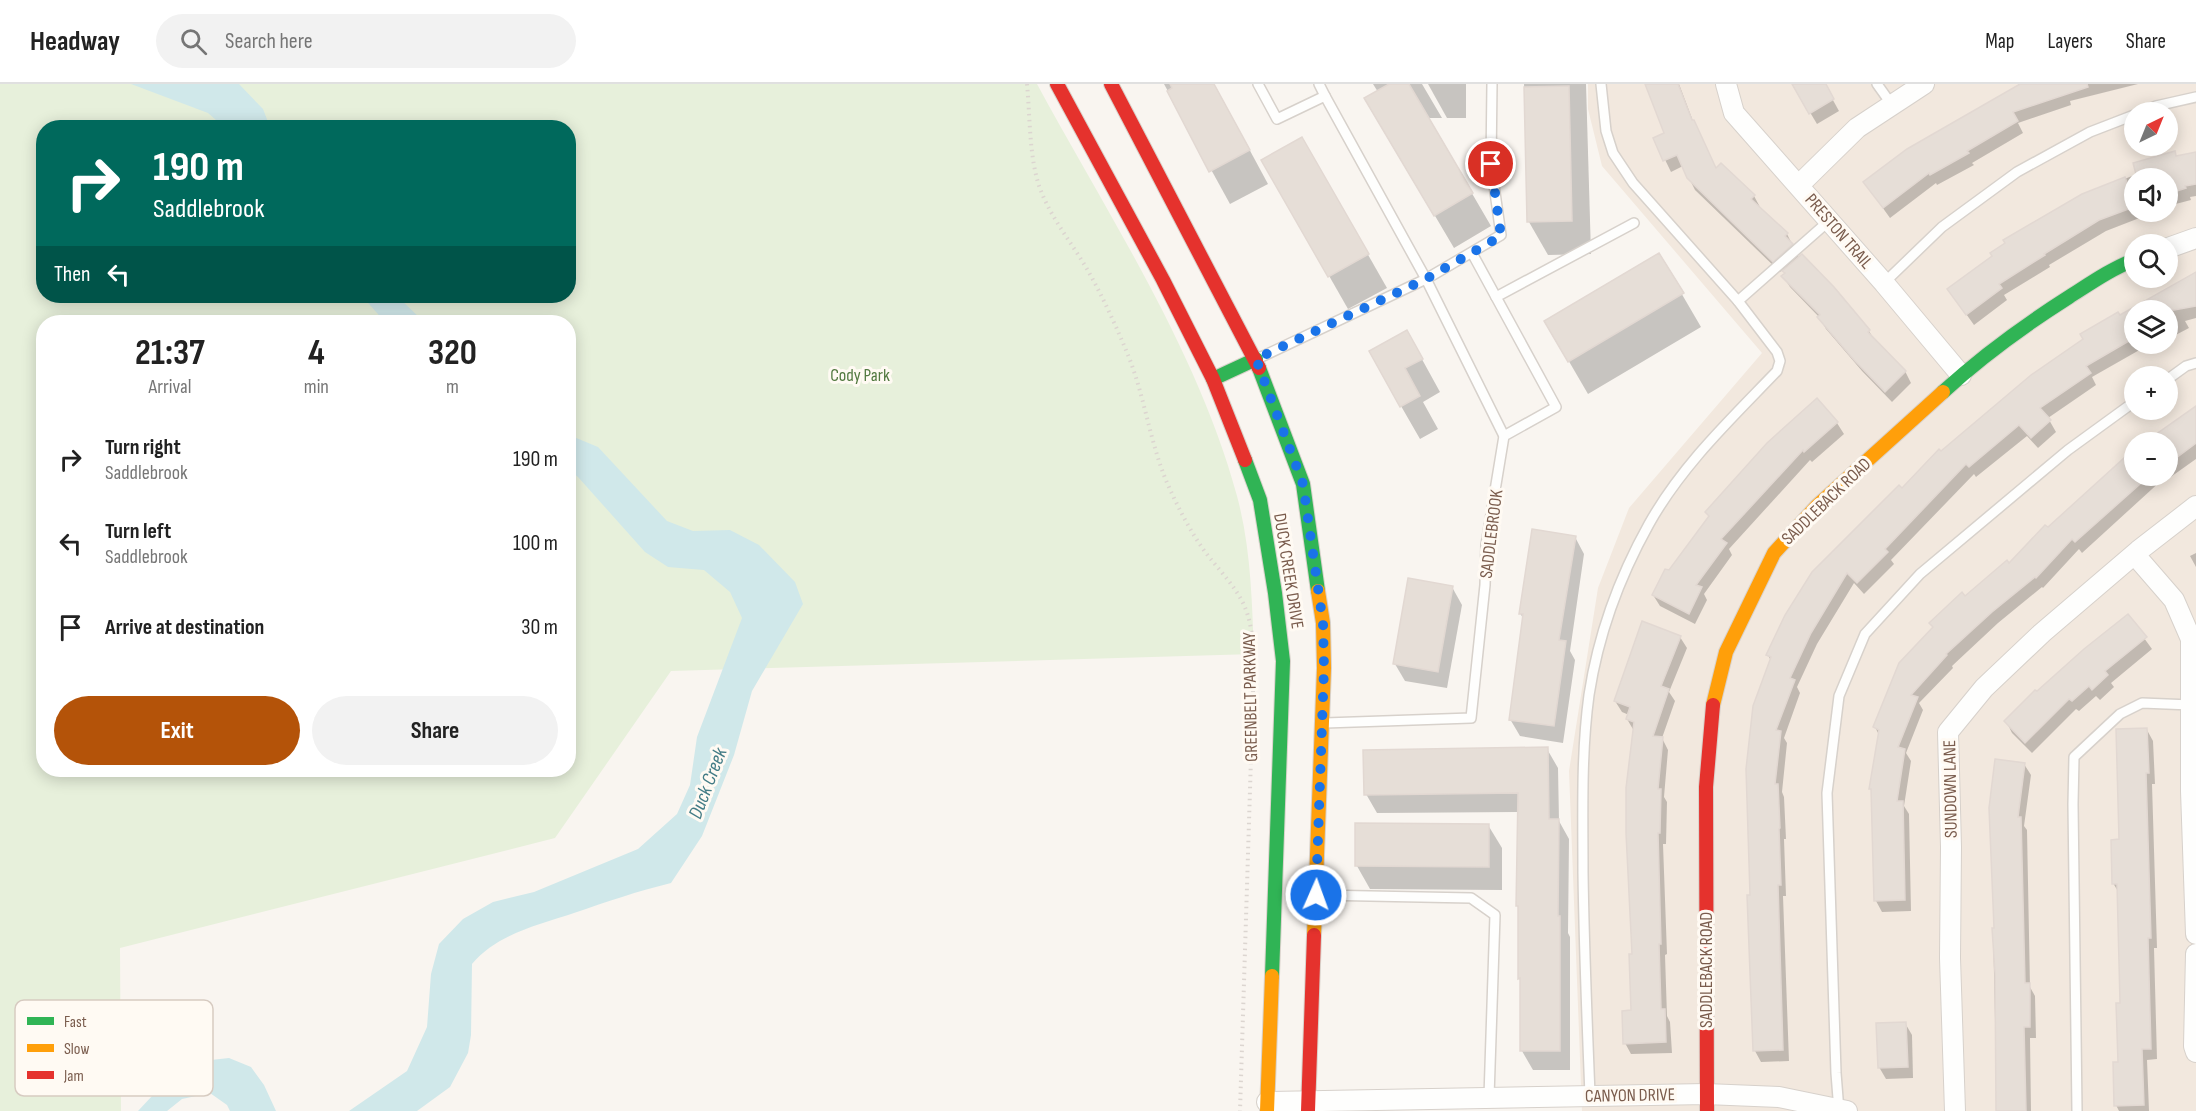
<!DOCTYPE html>
<html lang="en">
<head>
<meta charset="utf-8">
<style>
  body { margin:0; font-family:"Sofia Sans Condensed",sans-serif; background:#f2f2f2; color:#222; height:100vh; display:flex; flex-direction:column; font-size:22px; white-space:nowrap }
  * { box-sizing:border-box; margin:0 }
  p { font-size:20px; color:#767676 }
  .icon { flex:none; width:33px; height:33px; fill:none; stroke:currentColor; stroke-width:2; stroke-linecap:round; stroke-linejoin:round }
  .map { position:relative; flex:1; overflow:hidden }
  .details { position:absolute; left:36px; top:231px; width:540px; height:462px; display:flex; flex-direction:column; background:#fff; border-radius:24px; box-shadow:0 3px 15px #0003 }
  .details>* { flex:none }
  .top-card { position:absolute; left:36px; top:36px; width:540px; height:183px; border-radius:24px; box-shadow:0 3px 15px #0003; background:#00695c; color:#fff; overflow:hidden }
  .needle { width:39px; rotate:43deg }
  .controls { position:absolute; left:2124px; top:18px; display:grid; gap:12px }
  .controls a { display:grid; place-items:center; width:54px; height:54px; border-radius:50%; background:#fff; box-shadow:0 3px 15px #0003; font-size:30px }
  .pin { position:absolute; display:grid; place-items:center; width:51px; height:51px; color:#fff; margin:-26px; border:3px solid #fff; border-radius:50%; box-shadow:0 2px 6px #0007 }
  .me { position:absolute; width:66px; margin:-33px; rotate:2deg; stroke-linejoin:round; filter:drop-shadow(0 0 4px #0008) }
  .turn { display:flex; align-items:center; gap:21px; height:126px; padding:0 18px; font-size:27px }
  .turn .icon { width:78px; height:78px; stroke-width:2.5 }
  .turn b { display:block; font-size:42px; line-height:51px }
  .then { display:flex; align-items:center; height:57px; padding:0 18px; background:#0003; gap:12px; font-size:22px }
  .eta { display:flex; justify-content:space-evenly; align-items:center; height:102px; text-align:center }
  .eta b { font-size:36px; font-weight:700; line-height:42px }
  .action { display:flex; gap:12px; margin-top:auto; padding:12px 18px }
  .action a { flex:1; height:69px; border-radius:36px; background:#b45309; color:#fff; font-size:24px; font-weight:700; line-height:69px; text-align:center }
  .action a+a { background:#f2f2f2; color:#222 }
  ul { padding:0; list-style:none }
  li { display:flex; align-items:center; gap:18px; height:84px; padding:0 18px }
  li div { flex:1 }
  li b { display:block; font-size:22px }
  li em { font-style:normal }
  header { display:flex; align-items:center; gap:36px; box-sizing:border-box; height:84px; padding:0 30px; background:#fff; border-bottom:2px solid #e0e0e0 }
  header strong { font-size:28px }
  nav { display:flex; gap:33px; margin-inline-start:auto; font-size:21px }
  .search { width:420px; height:54px; background:#f2f2f2; display:flex; align-items:center; gap:15px; box-sizing:border-box; padding:0 21px; border-radius:33px; color:#767676; font-size:22px }
  .map>svg:first-child { display:block }
  .residential { fill:#f2e8de; fill-rule:evenodd }
  .green { fill:#e7f0db; fill-rule:evenodd }
  .water { fill:#d0e8ea }
  .shadow { fill:#0003 }
  .building { fill:#e6ded7; stroke:#e2d8d2; stroke-width:1.5 }
  .lines { fill:none; stroke-linecap:round; stroke-linejoin:round }
  .lane-casing { stroke:#d7d1cb; stroke-width:12 }
  .street-casing { stroke:#d7d1cb; stroke-width:22 }
  .fast-casing { stroke:#d9d2cb; stroke-width:16 }
  .slow-casing { stroke:#d9d2cb; stroke-width:16 }
  .jam-casing { stroke:#d9d2cb; stroke-width:16 }
  .path { stroke:#dcd5d0; stroke-width:4; stroke-dasharray:1.5 4.5; stroke-linecap:butt }
  .lane { stroke:#fefefd; stroke-width:9 }
  .street { stroke:#fefefd; stroke-width:20 }
  .fast { stroke:#30b455; stroke-width:14 }
  .slow { stroke:#ff9f0a; stroke-width:14 }
  .jam { stroke:#e5322d; stroke-width:14 }
  .route { stroke:#1a73e8; stroke-width:10; stroke-dasharray:0 18 }
  .labels { text-anchor:middle; stroke-width:6; stroke-linejoin:round; paint-order:stroke }
  .street-label { font-size:18px; fill:#7a5c4d; stroke:#fffaf3 }
  .park-label { font-size:18px; fill:#537a41; stroke:#fffaf3 }
  .water-label { font-size:20px; font-style:italic; fill:#437c86; stroke:#fffaf3 }
  .key { fill:#fffaf3; stroke:#d7cbc1; stroke-width:1.5 }
  .key-label { font-size:16px; fill:#7a5c4d }
</style>
</head>
<body>
<header>
<strong>Headway</strong>
<div class="search"><svg class="icon" aria-label="search" viewBox="0 0 24 24"><circle cx="10" cy="10" r="6"/><path d="M15 15l6 6"/></svg>Search here</div>
<nav><a>Map</a><a>Layers</a><a>Share</a></nav>
</header>
<div class="map">
<svg width="2196" height="1027" viewBox="0 0 2196 1027">
  <rect width="100%" height="100%" fill="#f9f5f0"/>
  <!-- residential -->
  <path class="residential" d="M 1588,0 L 2196,0 L 2196,1027 L 1582,1027 L 1569,687 L 1598,504 L 1629,424 L 1762,269 L 1602,82 L 1588,25 ZM 2134,28 L 2168,28 L 2168,62 L 2134,62 ZM 2134,94 L 2168,94 L 2168,128 L 2134,128 ZM 2134,160 L 2168,160 L 2168,194 L 2134,194 ZM 2134,226 L 2168,226 L 2168,260 L 2134,260 ZM 2134,292 L 2168,292 L 2168,326 L 2134,326 ZM 2134,358 L 2168,358 L 2168,392 L 2134,392 Z"/>
  <!-- green -->
  <path class="green" d="M 0,0 L 1037,0 C 1108,131 1198,267 1237,412 C 1251,464 1252,517 1254,570 L 671,587 L 555,754 L 120,864 L 121,1027 L 0,1027 ZM 44,44 L 568,44 L 568,212 L 44,212 ZM 44,238 L 568,238 L 568,686 L 44,686 Z"/>
  <!-- water -->
  <g class="water">
    <polygon points="131,0 239,0 263,25 270,43 224,43 208,29"/>
    <polygon points="362,212 397,212 424,238 385,238"/>
    <path d="M 569,351 L 598,363 L 667,437 L 693,447 L 730,446 L 759,461 L 795,498 L 803,520 L 752,607 L 734,671 L 702,752 L 671,799 C 638,807 606,818 574,829 C 538,841 497,850 472,880 L 471,951 L 468,969 L 450,1003 L 417,1027 L 349,1027 L 407,987 L 427,943 L 431,890 L 439,860 L 463,835 L 493,818 L 534,808 L 638,765 L 677,730 L 690,701 L 697,653 L 742,534 L 730,508 L 704,486 L 668,483 L 645,468 L 578,393 L 569,386 Z"/>
    <polygon points="229,974 251,983 264,1001 276,1027 230,1027 227,1021 210,1009 182,1015 167,1027 138,1027 167,996 202,977"/>
  </g>
  <!-- shadow -->
  <g class="shadow">
    <polygon points="1164,0 1214,0 1268,100 1230,120"/>
    <polygon points="1373,0 1422,0 1442,34 1428,34 1491,142 1454,164 1366,15 1378,8"/>
    <polygon points="1428,0 1466,0 1466,34 1447,34"/>
    <polygon points="1524,0 1586,0 1591,170 1548,171 1529,138"/>
    <polygon points="1647,0 1679,0 1693,37 1717,86 1754,112 1760,123 1759,124 1787,150 1799,174 1833,204 1869,247 1875,257 1905,287 1911,299 1892,318 1862,287 1826,245 1820,234 1790,203 1783,192 1786,190 1783,185 1780,188 1695,106 1683,82 1671,88 1655,55 1666,50"/>
    <polygon points="1793,0 1824,0 1839,27 1817,40"/>
    <polygon points="2018,0 2138,0 2070,17 2071,21 2018,39 2023,49 1972,79 1974,81 1937,101 1936,99 1890,134 1865,99 2019,2"/>
    <polygon points="1302,55 1387,204 1348,225 1263,76"/>
    <polygon points="2174,68 2177,73 2196,70 2196,112 2190,113 2191,116 2168,122 2168,94 2134,94 2134,128 2150,128 2140,130 2142,133 2106,147 2049,181 2050,183 2004,211 2007,216 1974,241 1949,206 2082,112 2137,90"/>
    <polygon points="1659,171 1701,243 1588,310 1546,238"/>
    <polygon points="2196,193 2196,234 2185,237 2189,244 2168,255 2168,226 2134,226 2134,260 2150,260 2092,293 2096,301 2048,334 2056,348 2038,364 2027,352 1976,393 1974,390 1891,476 1894,480 1864,510 1854,499 1817,560 1797,603 1800,609 1784,654 1787,659 1782,708 1784,713 1786,755 1784,755 1786,812 1783,812 1789,977 1761,978 1755,967 1748,812 1751,812 1771,577 1768,571 1903,407 1941,369 2120,233"/>
    <polygon points="1407,248 1440,308 1423,318 1438,345 1420,355 1401,322"/>
    <polygon points="2150,260 2160,260 2152,264"/>
    <polygon points="1817,316 1837,339 1844,350 1812,378 1810,376 1729,465 1732,471 1704,510 1707,516 1695,540 1660,522 1653,511 1710,434 1706,428"/>
    <polygon points="2196,327 2196,375 2165,397 2163,395 2082,469 2079,465 2043,504 2042,503 1998,539 1952,582 1953,584 1919,619 1923,626 1906,669 1911,677 1904,722 1909,730 1911,827 1882,828 1876,817 1873,709 1870,704 1879,651 1875,643 1934,544 1931,539 2009,481 2134,368 2134,392 2168,392 2168,358 2147,358 2187,330"/>
    <polygon points="1575,453 1584,470 1570,567 1575,576 1563,659 1520,652 1510,635 1524,536 1520,529"/>
    <polygon points="2196,469 2196,483 2190,472"/>
    <polygon points="1452,503 1462,521 1447,604 1405,597 1395,580"/>
    <polygon points="2128,532 2152,565 2111,599 2114,603 2100,616 2096,612 2079,627 2076,625 2032,669 2012,649 2006,637"/>
    <polygon points="1680,553 1687,564 1669,608 1675,617 1662,654 1668,666 1664,713 1667,718 1666,760 1663,760 1667,870 1665,871 1667,932 1670,938 1672,969 1631,970 1625,959 1633,928 1634,647 1627,635 1629,631 1622,628 1615,617"/>
    <polygon points="2147,646 2153,657 2155,700 2152,700 2157,864 2154,864 2157,975 2147,976 2149,1027 2119,1027 2116,1021 2122,921 2119,809 2113,799 2120,757"/>
    <polygon points="1547,665 1558,684 1559,737 1569,755 1568,849 1570,853 1570,986 1533,986 1522,967 1519,825 1517,821 1519,728 1377,729 1366,710"/>
    <polygon points="2024,680 2031,691 2024,742 2027,746 2030,903 2035,912 2036,954 2030,954 2031,1027 1997,1027 1993,845 1995,845"/>
    <polygon points="1488,741 1502,764 1502,806 1370,805 1357,782"/>
    <polygon points="1905,939 1912,951 1913,994 1886,995 1879,983"/>
  </g>
  <!-- building -->
  <g class="building">
    <polygon points="1170,0 1214,0 1250,66 1209,88 1167,7 1172,4"/>
    <polygon points="1389,0 1409,0 1473,109 1434,132 1364,14"/>
    <polygon points="1645,0 1678,0 1692,36 1694,36 1716,84 1721,79 1755,111 1751,115 1788,149 1785,152 1793,160 1773,178 1687,94 1677,71 1663,77 1653,54 1664,49"/>
    <polygon points="1792,0 1826,0 1834,15 1809,30"/>
    <polygon points="2020,0 2087,0 2088,3 2013,28 2018,37 1967,67 1969,69 1930,91 1929,89 1883,124 1863,98 1907,65"/>
    <polygon points="1569,2 1572,137 1527,138 1524,3"/>
    <polygon points="1302,53 1369,170 1328,193 1261,76"/>
    <polygon points="2175,67 2176,72 2196,68 2196,100 2185,102 2186,104 2168,110 2168,94 2137,94 2133,79"/>
    <polygon points="2125,93 2134,117 2134,123 2099,136 2044,170 2045,171 1999,200 2002,204 1966,231 1947,205 1992,172 1990,169 2005,159 2003,156 2082,110"/>
    <polygon points="1659,169 1684,209 1568,278 1544,237"/>
    <polygon points="1802,170 1834,203 1870,246 1868,248 1906,287 1885,308 1854,276 1817,233 1820,231 1781,192 1785,189 1782,187"/>
    <polygon points="2196,188 2196,222 2174,226 2134,226 2134,254 2086,282 2091,289 2040,324 2051,336 2031,354 2019,341 1969,383 1966,380 1885,465 1888,468 1857,499 1847,489 1811,549 1790,594 1795,596 1776,646 1781,647 1775,700 1778,700 1780,744 1779,745 1781,801 1778,801 1783,966 1753,967 1747,811 1750,811 1746,685 1753,622 1771,573 1766,571 1785,531 1812,488 1899,401 1902,404 1939,365 1941,367 2031,291 2083,255 2080,250 2118,228 2120,231"/>
    <polygon points="1407,246 1423,275 1405,284 1420,312 1400,323 1369,267"/>
    <polygon points="1817,314 1838,338 1804,368 1803,366 1721,455 1727,459 1696,501 1702,503 1689,530 1652,511 1665,485 1669,486 1709,432 1705,428 1767,359"/>
    <polygon points="2196,322 2196,359 2168,380 2168,358 2145,358"/>
    <polygon points="2134,365 2134,392 2149,392 2075,458 2072,455 2036,494 2035,493 1992,528 1946,570 1947,571 1911,611 1918,613 1898,663 1905,665 1897,717 1903,717 1905,816 1874,817 1871,705 1869,705 1879,646 1873,643 1899,579 1933,543 1929,539 1962,508 1965,512 2007,476 2009,479 2045,441 2048,443"/>
    <polygon points="1532,445 1576,452 1559,556 1566,557 1554,642 1509,636 1523,530 1519,530"/>
    <polygon points="1408,494 1453,502 1438,588 1393,580"/>
    <polygon points="2128,530 2147,553 2105,587 2108,591 2092,606 2089,602 2072,617 2069,615 2025,659 2004,637 2035,606 2037,607 2084,565"/>
    <polygon points="1642,537 1681,552 1661,602 1669,605 1653,652 1663,653 1658,705 1661,705 1660,749 1658,749 1661,860 1659,860 1661,925 1665,925 1666,958 1623,960 1622,927 1631,926 1629,870 1632,870 1626,749 1626,704 1634,638 1626,635 1630,623 1614,617"/>
    <polygon points="2147,644 2149,689 2146,689 2151,854 2148,854 2151,965 2142,965 2144,1021 2114,1022 2113,978 2118,978 2116,919 2120,919 2117,800 2112,800 2111,756 2119,755 2116,645"/>
    <polygon points="1548,663 1549,735 1559,735 1558,832 1560,832 1560,967 1520,967 1520,894 1518,895 1518,822 1516,822 1518,709 1364,711 1363,666"/>
    <polygon points="1995,675 2025,679 2018,733 2021,733 2025,899 2030,899 2030,943 2024,943 2026,1027 1996,1027 1995,889 1992,844 1994,844 1989,724"/>
    <polygon points="1355,739 1489,740 1489,783 1355,782"/>
    <polygon points="1906,938 1908,983 1878,984 1876,939"/>
  </g>
  <g class="lines">
    <defs>
      <g id="lane">
        <polyline points="1258,0 1277,35 1325,12 1426,195 1504,352"/>
        <polyline points="1319,0 1325,12"/>
        <polyline points="1877,0 1892,21"/>
        <polyline points="2141,28 2156,22 2196,13"/>
        <polyline points="1884,199 1942,143 2017,88 2090,48 2134,31"/>
        <polyline points="1496,213 1634,139"/>
        <polyline points="1738,217 1830,136"/>
        <polyline points="1259,274 1426,195 1501,151 1491,80 1492,0"/>
        <polyline points="2168,295 2186,282 2196,279"/>
        <polyline points="1325,639 1471,634 1485,501 1486,461 1504,352 1556,323 1472,169"/>
        <polyline points="1319,811 1471,814 1495,831 1489,1013"/>
        <path d="M 1590,1011 C 1587,937 1584,863 1583,788 C 1583,729 1581,670 1589,611 C 1598,552 1620,492 1649,440 C 1682,381 1731,335 1777,287 L 1780,277 L 1777,268 L 1738,217 L 1633,99 L 1613,69 L 1606,47 L 1601,0"/>
        <polyline points="1839,1027 1836,989 1827,709 1839,612 1865,550 1920,490 2068,366 2134,318"/>
        <polyline points="2077,1027 2073,720 2074,673 2120,630 2142,619 2191,621"/>
      </g>
      <g id="street">
        <polyline points="1726,0 1734,29 1884,199 1961,291"/>
        <polyline points="1799,101 1857,44 1924,0"/>
        <polyline points="2168,164 2196,154"/>
        <polyline points="2135,471 2174,516 2191,555 2191,707 2196,850"/>
        <polyline points="2196,870 2194,962 2196,968"/>
        <polyline points="1267,1018 1706,1010 1779,1013 1847,1027"/>
        <polyline points="1955,1027 1950,874 1951,763 1948,648 1984,604 2042,549 2138,467 2196,422"/>
      </g>
      <g id="fast">
        <polyline points="1259,284 1303,400 1318,507"/>
        <polyline points="1213,295 1256,275"/>
        <path d="M 1943,308 C 1982,272 2025,241 2069,213 C 2091,199 2111,185 2134,176"/>
        <polyline points="1245,376 1260,416 1275,509 1283,577 1272,892"/>
      </g>
      <g id="slow">
        <polyline points="1713,621 1726,568 1774,469 1817,422 1943,308"/>
        <polyline points="1314,851 1324,584 1323,539 1318,507"/>
        <polyline points="1267,1027 1272,892"/>
      </g>
      <g id="jam">
        <polyline points="1057,0 1163,196 1213,295 1245,376"/>
        <polyline points="1111,0 1259,284"/>
        <polyline points="1308,1027 1314,851"/>
        <polyline points="1707,1027 1706,703 1713,621"/>
      </g>
    </defs>
    <!-- lane casing -->
    <use href="#lane" class="lane-casing"/>
    <!-- street casing -->
    <use href="#street" class="street-casing"/>
    <!-- fast casing -->
    <use href="#fast" class="fast-casing"/>
    <!-- slow casing -->
    <use href="#slow" class="slow-casing"/>
    <!-- jam casing -->
    <use href="#jam" class="jam-casing"/>
    <!-- path -->
    <path class="path" d="M 1027,0 C 1030,31 1029,64 1037,95 C 1046,128 1070,156 1087,185 C 1103,213 1116,242 1128,271 C 1145,313 1150,360 1168,401 C 1178,423 1189,445 1203,465 C 1216,483 1233,499 1243,519 C 1256,545 1253,581 1253,609 L 1240,1027"/>
    <!-- lane -->
    <use href="#lane" class="lane"/>
    <!-- street -->
    <use href="#street" class="street"/>
    <!-- fast -->
    <use href="#fast" class="fast"/>
    <!-- slow -->
    <use href="#slow" class="slow"/>
    <!-- jam -->
    <use href="#jam" class="jam"/>
  </g>
  <g class="lines">
    <!-- route -->
    <polyline class="route" points="1316,811 1324,584 1323,539 1303,400 1256,275 1426,195 1501,152 1491,80"/>
  </g>
  <g class="labels">
    <!-- street labels -->
    <g class="street-label">
      <text transform="translate(1839 147) rotate(49)" y="6">PRESTON TRAIL</text>
      <text transform="translate(1826 417) rotate(-44)" y="6">SADDLEBACK ROAD</text>
      <text transform="translate(1491 450) rotate(-83)" y="6">SADDLEBROOK</text>
      <text transform="translate(1289 487) rotate(81)" y="6">DUCK CREEK DRIVE</text>
      <text transform="translate(1250 613) rotate(-91)" y="6">GREENBELT PARKWAY</text>
      <text transform="translate(1950 705) rotate(-91)" y="6">SUNDOWN LANE</text>
      <text transform="translate(1706 886) rotate(-90)" y="6">SADDLEBACK ROAD</text>
      <text transform="translate(1630 1011) rotate(-1)" y="6">CANYON DRIVE</text>
    </g>
    <!-- park labels -->
    <g class="park-label">
      <text x="860" y="297">Cody Park</text>
    </g>
    <!-- water labels -->
    <g class="water-label">
      <text transform="translate(707 699) rotate(-69)" y="7">Duck Creek</text>
    </g>
  </g>
  <!-- legend -->
  <rect x="15" y="916" width="198" height="96" rx="9" class="key"/>
  <rect x="27" y="933" width="27" height="8" fill="#30b455"/>
  <rect x="27" y="960" width="27" height="8" fill="#ff9f0a"/>
  <rect x="27" y="987" width="27" height="8" fill="#e5322d"/>
  <g class="key-label">
    <text x="64" y="943">Fast</text>
    <text x="64" y="970">Slow</text>
    <text x="64" y="997">Jam</text>
  </g>
</svg>
<div class="controls">
<a><svg class="needle" viewBox="-14 -14 28 28"><path d="M0-13l5 13h-10z" fill="#e53935"/><path d="M0 13l5-13h-10z" fill="#767676"/></svg></a>
<a><svg class="icon" aria-label="sound" viewBox="0 0 24 24"><path d="M4 9h4l5-4v14l-5-4H4zM17 9q2 3 0 6"/></svg></a>
<a><svg class="icon" aria-label="search" viewBox="0 0 24 24"><circle cx="10" cy="10" r="6"/><path d="M15 15l6 6"/></svg></a>
<a><svg class="icon" aria-label="layers" viewBox="0 0 24 24"><path d="M12 4l9 5-9 5-9-5zM3 14l9 5 9-5"/></svg></a>
<a>+</a>
<a>−</a>
</div>
<div class="pin" style="left:1491px;top:80px;background:#d93025"><svg class="icon" aria-label="arrive" viewBox="0 0 24 24"><path d="M6 21V4h12l-3 4 3 4H6"/></svg></div>
<svg class="me" style="left:1316px;top:811px" viewBox="-20 -20 40 40"><circle r="17" fill="#1a73e8" stroke="#fff" stroke-width="3"/><path d="M0-11L8 9 0 5-8 9z" fill="#fff"/></svg>
<div class="top-card">
<div class="turn"><svg class="icon" aria-label="right" viewBox="0 0 24 24"><path d="M7 20v-9h11M14 6l5 5-5 5"/></svg><div><b>190 m</b>Saddlebrook</div></div>
<div class="then">Then<svg class="icon" aria-label="left" viewBox="0 0 24 24"><path d="M17 20v-9H6M10 6l-5 5 5 5"/></svg></div>
</div>
<section class="details">
<div class="eta">
<div><b>21:37</b><p>Arrival</p></div>
<div><b>4</b><p>min</p></div>
<div><b>320</b><p>m</p></div>
</div>
<ul>
<li><svg class="icon" aria-label="right" viewBox="0 0 24 24"><path d="M7 20v-9h11M14 6l5 5-5 5"/></svg><div><b>Turn right</b><p>Saddlebrook</p></div><em>190 m</em></li>
<li><svg class="icon" aria-label="left" viewBox="0 0 24 24"><path d="M17 20v-9H6M10 6l-5 5 5 5"/></svg><div><b>Turn left</b><p>Saddlebrook</p></div><em>100 m</em></li>
<li><svg class="icon" aria-label="arrive" viewBox="0 0 24 24"><path d="M6 21V4h12l-3 4 3 4H6"/></svg><div><b>Arrive at destination</b></div><em>30 m</em></li>
</ul>
<div class="action"><a>Exit</a><a>Share</a></div>
</section>
</div>
</body>
</html>
